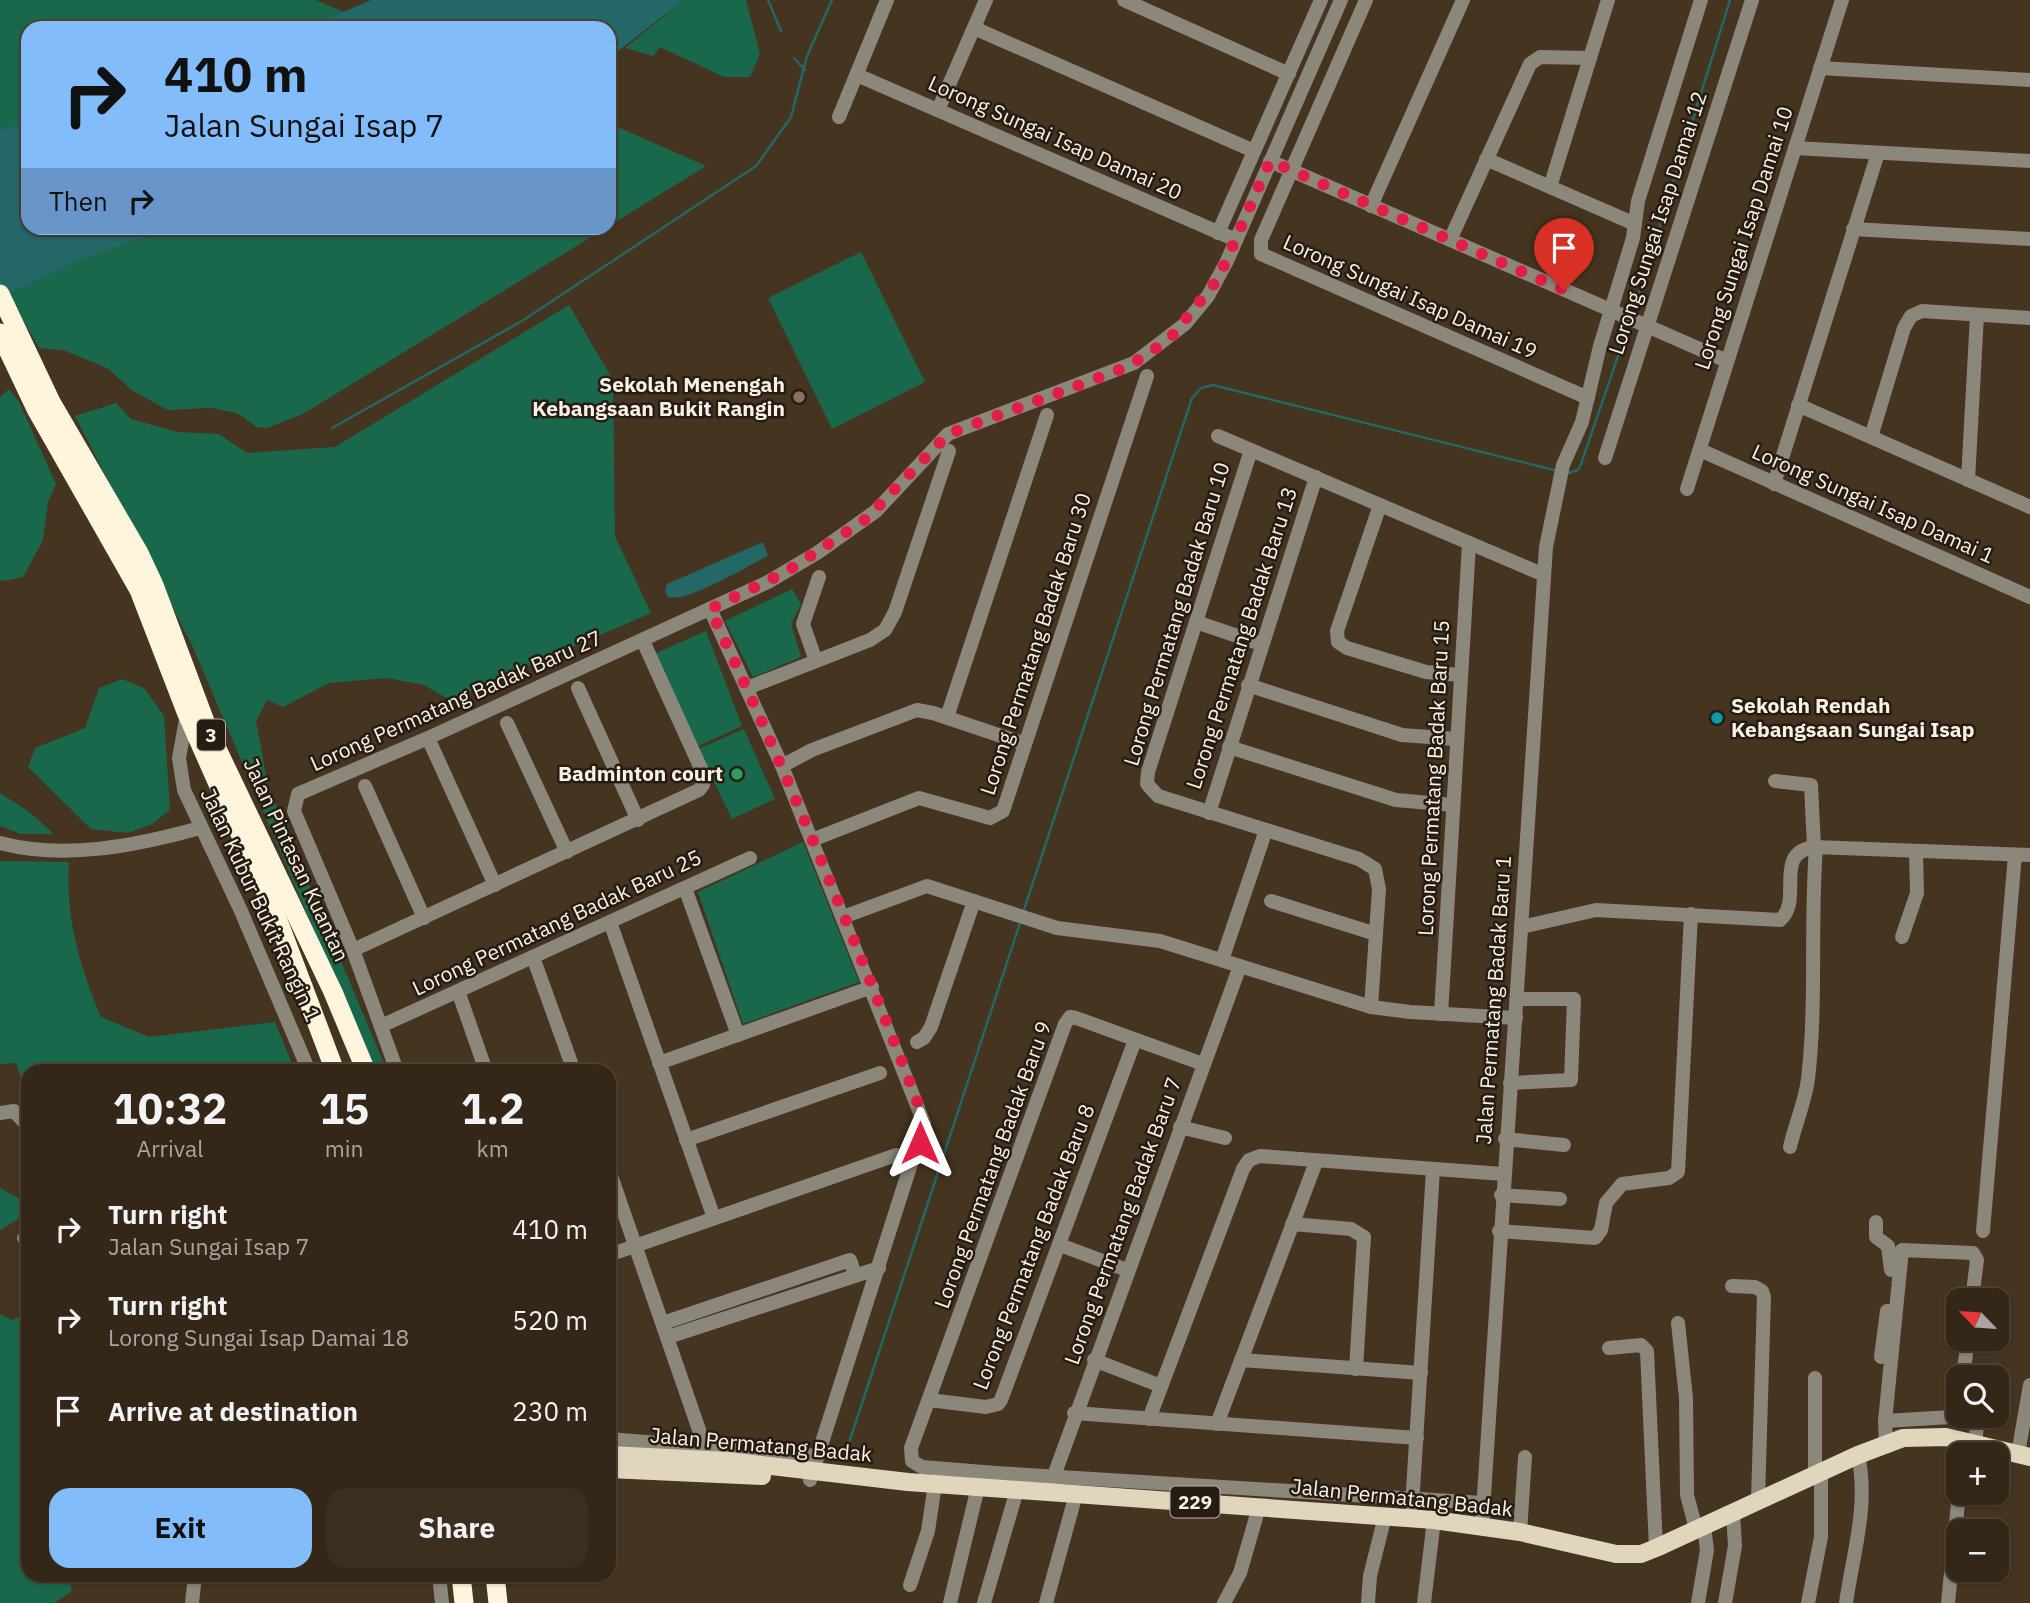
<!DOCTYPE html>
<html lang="en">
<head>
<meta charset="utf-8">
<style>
  body { margin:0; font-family:"IBM Plex Sans",sans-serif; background:#3c2f20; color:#f1f3f6; height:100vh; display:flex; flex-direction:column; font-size:26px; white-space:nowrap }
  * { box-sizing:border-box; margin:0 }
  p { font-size:23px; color:#a9a5a1 }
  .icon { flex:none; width:38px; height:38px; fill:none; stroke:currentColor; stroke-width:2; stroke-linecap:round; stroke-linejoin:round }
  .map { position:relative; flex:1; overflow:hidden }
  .drawer { position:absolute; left:21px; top:1064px; width:595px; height:518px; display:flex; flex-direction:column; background:#342717; border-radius:21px; box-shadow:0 2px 5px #0004,0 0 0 2px #4e4436 }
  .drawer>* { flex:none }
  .hud { position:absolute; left:21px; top:21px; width:595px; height:214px; border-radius:21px; box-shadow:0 2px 5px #0004,0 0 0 2px #4e4436; background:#83bcfb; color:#111; overflow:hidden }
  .needle { width:46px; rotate:295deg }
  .controls { position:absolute; left:1946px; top:1288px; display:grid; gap:14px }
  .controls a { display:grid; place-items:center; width:63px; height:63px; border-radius:14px; background:#342717; box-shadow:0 2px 5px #0004,0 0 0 2px #4e4436; font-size:35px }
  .pin { position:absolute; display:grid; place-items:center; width:60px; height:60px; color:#fff; margin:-72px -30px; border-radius:50% 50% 50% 0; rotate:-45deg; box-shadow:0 0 7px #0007 }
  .pin .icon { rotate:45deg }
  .me { position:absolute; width:77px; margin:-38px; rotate:0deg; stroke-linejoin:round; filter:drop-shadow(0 0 5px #0008) }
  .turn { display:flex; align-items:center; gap:24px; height:147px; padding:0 28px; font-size:32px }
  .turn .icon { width:91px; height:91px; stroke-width:2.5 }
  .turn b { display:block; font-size:49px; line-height:60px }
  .then { display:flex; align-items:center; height:66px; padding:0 28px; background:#0003; gap:14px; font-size:26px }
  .eta { display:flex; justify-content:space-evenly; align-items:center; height:119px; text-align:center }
  .eta b { font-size:42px; font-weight:700; line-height:49px }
  .button { display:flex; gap:14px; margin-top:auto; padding:14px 28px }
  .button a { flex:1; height:80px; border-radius:21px; background:#83bcfb; color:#111; font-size:28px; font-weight:700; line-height:80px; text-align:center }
  .button a+a { background:#3c2f20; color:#f1f3f6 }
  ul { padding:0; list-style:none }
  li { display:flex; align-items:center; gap:21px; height:91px; padding:0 28px }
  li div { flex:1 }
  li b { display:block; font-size:26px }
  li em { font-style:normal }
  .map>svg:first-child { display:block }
  .green { fill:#1a684c }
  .water { fill:#236767 }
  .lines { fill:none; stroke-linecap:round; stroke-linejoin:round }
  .stream { stroke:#236767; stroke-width:2.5 }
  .minor { stroke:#8b877a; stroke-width:14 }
  .major { stroke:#dfd6bc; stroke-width:18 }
  .highway { stroke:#fef5dc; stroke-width:19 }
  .route { stroke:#e11d48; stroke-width:12; stroke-dasharray:0 21.6 }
  .education-dot { fill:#8d6e63; stroke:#251d14; stroke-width:2.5 }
  .culture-dot { fill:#0f9aa8; stroke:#251d14; stroke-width:2.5 }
  .leisure-dot { fill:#2e9e5b; stroke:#251d14; stroke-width:2.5 }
  .labels { text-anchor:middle; stroke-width:5; stroke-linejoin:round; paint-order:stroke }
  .shield { fill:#251d14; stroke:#bbb1a5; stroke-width:2 }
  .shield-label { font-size:19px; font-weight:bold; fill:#fbf0e3 }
  .street-label { font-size:21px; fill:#fbf0e3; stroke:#251d14 }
  .poi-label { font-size:21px; font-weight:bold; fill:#fbf0e3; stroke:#251d14; text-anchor:end }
</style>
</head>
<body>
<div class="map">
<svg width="2030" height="1603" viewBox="0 0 2030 1603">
  <rect width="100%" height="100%" fill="#45341f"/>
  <!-- green -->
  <g class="green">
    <polygon points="0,0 316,0 344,12 306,28 28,28 28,121 0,130"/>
    <polygon points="684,0 746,0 760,54 750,77 724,77 660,47 653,56 625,48"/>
    <polygon points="609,123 706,166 609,226"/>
    <polygon points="171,228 606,228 303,414 267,428 257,427 237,413 211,408 168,410 133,391 107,368 63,350 39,348 8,294 83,259"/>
    <polygon points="861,252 925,382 832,429 768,298"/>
    <polygon points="569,305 613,380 615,536 651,613 450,700 424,685 387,678 329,683 283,707 267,700 256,721 268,786 387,1071 374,1071 192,645 75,416 116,403 131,419 177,432 219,434 247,453 335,447"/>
    <polygon points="9,389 19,402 56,484 48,502 43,540 23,577 3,581 0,580 0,397"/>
    <polygon points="792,589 801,604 791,624 801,657 753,677 725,621"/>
    <polygon points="706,631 742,726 698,746 652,655"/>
    <polygon points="122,679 144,688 164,716 170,810 152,824 128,833 91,829 28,767 35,748 85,728 99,688"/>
    <polygon points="744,729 775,799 732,819 698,749"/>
    <polygon points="0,793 28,811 54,834 21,834 0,826"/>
    <polygon points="803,842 859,982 743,1024 698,892"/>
    <path d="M 0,861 L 69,862 C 65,917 80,967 101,1017 L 149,1037 L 275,1022 L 295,1071 L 28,1071 L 28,1099 L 16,1063 L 0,1064 Z"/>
    <polygon points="0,1188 28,1203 28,1213 0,1230"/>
    <polygon points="28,1313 28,1575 69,1575 72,1591 54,1603 0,1603 0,1314 12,1320"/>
  </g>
  <!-- water -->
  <g class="water">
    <polygon points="371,0 684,0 609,58 609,28 306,28"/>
    <polygon points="28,121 28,228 171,228 83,259 0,298 0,130"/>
    <path d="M 763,542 L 768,556 C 747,566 688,603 668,597 L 665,591 L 667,584 Z"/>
  </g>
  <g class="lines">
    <!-- stream -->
    <g class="stream">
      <polyline points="768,0 781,31"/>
      <polyline points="794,58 805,70"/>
      <polyline points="1634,309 1730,0"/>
      <polyline points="332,428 522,321 756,166 791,117 807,56 832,0"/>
      <polyline points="1568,473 1578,470 1581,464 1627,330"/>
      <polyline points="1023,913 1192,398 1201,388 1213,385 1558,471"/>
      <polyline points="846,1452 1020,923"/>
    </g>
    <!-- minor -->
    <g class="minor">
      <polyline points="1124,0 1289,74"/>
      <polyline points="1366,0 1261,240 1261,254 1588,398"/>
      <polyline points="974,28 1254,151"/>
      <polyline points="1820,68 2030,80"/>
      <polyline points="857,75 1236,240"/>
      <polyline points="938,110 986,0"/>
      <polyline points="839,117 887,0"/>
      <polyline points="1795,148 2030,161"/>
      <polyline points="1486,159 1635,224"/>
      <polyline points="1270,161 1727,361"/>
      <polyline points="1550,187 1608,0"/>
      <polyline points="1371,206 1463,0"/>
      <polyline points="1853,229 2030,239"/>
      <polyline points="1218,233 1321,0"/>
      <polyline points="1450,240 1530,64 1540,57 1590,58"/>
      <polyline points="1798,405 2030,507"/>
      <polyline points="1218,436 1542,574"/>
      <polyline points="1871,437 1904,328 1911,316 1922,311 2030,318"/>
      <polyline points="1251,450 1148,772 1147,784 1158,796 1359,859 1375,869 1379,889 1371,1007"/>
      <polyline points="1700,450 2030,597"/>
      <polyline points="1605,458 1752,0"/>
      <polyline points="1968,480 1977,315"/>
      <polyline points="1774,484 1878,153"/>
      <polyline points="1687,489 1842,0"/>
      <polyline points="1380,505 1337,631 1338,642 1347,648 1426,672 1459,675"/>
      <polyline points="710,609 782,766 924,1123 810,1480"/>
      <polyline points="1196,622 1261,644"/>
      <polyline points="816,661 803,624 819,577"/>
      <polyline points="1248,685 1402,735 1456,739"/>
      <polyline points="578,688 638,820"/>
      <polyline points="747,688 870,640 885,630 895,612 949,451"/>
      <polyline points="187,714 179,758 184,790 241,911 309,1071"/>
      <polyline points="947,717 1047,415"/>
      <polyline points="507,723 567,852"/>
      <polyline points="428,738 495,885"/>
      <polyline points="1229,747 1396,800 1453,805"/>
      <polyline points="782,766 812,750 917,710 933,713 1025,744"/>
      <polyline points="1775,781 1811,785 1814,847"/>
      <polyline points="365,786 424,918"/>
      <polyline points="1209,813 1316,477"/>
      <polyline points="812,840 919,798 990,818 1003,811 1147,376"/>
      <path d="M 0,843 C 65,860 135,846 200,828"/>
      <polyline points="685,888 738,1035"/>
      <polyline points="1271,901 1376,934"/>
      <polyline points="843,917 927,886 1057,928 1160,941 1371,1007 1410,1012 1516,1018"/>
      <polyline points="610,922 714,1218"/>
      <path d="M 1521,927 L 1596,910 L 1780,920 C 1804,900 1772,853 1814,847 L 2030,855"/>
      <polyline points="1902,937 1917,893 1916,852"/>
      <polyline points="353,950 699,790 703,785 703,773 643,641"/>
      <polyline points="533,957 574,1071"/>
      <polyline points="1222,960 1266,830"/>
      <polyline points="458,991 486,1071"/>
      <polyline points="1441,1014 1469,544"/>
      <polyline points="381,1026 750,858"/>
      <polyline points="917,1042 924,1038 931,1027 974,901"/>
      <polyline points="659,1063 872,987"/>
      <polyline points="1203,1064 1076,1018 1070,1017 1065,1024 911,1448 912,1461 922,1467 996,1473 1483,1503"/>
      <polyline points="397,1071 353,950 294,811 298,794 428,738 768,582 817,553 876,511 948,434 1134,363 1185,324 1208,296 1227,261 1341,0"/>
      <polyline points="1510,1083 1571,1080 1574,999 1517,999"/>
      <polyline points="0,1113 14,1111 28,1126"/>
      <polyline points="1180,1127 1225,1138"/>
      <polyline points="1505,1139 1564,1145"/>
      <polyline points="686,1140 880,1073"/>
      <path d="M 1790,1147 C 1795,1124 1805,1103 1808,1079 C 1817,1003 1810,924 1816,847"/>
      <polyline points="609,1170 705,1447"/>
      <polyline points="1501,1195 1560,1199"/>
      <polyline points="1876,1222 1876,1237 1888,1246 1891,1270"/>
      <polyline points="1292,1224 1351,1229 1364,1237 1356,1369"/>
      <polyline points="1499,1231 1595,1238 1601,1230 1606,1203 1622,1184 1669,1178 1678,1172 1691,914"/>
      <polyline points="1983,1231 2015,855"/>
      <polyline points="24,1238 28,1237"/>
      <polyline points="1060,1245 1127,1270"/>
      <polyline points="609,1255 896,1155"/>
      <polyline points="1732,1286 1755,1287 1762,1291 1764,1297 1758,1500"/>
      <polyline points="663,1323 850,1260 855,1275"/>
      <polyline points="1678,1323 1686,1398 1687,1495 1696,1529"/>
      <polyline points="668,1337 879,1268"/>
      <polyline points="1609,1348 1641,1345 1647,1351 1656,1548"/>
      <polyline points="1881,1357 1887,1311"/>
      <polyline points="1094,1360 1161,1386"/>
      <polyline points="1241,1360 1421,1373"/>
      <polyline points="1963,1377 1968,1339"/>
      <polyline points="1815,1378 1815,1474"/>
      <polyline points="929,1400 986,1407 998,1404 1001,1400 1135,1040"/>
      <polyline points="1074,1413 1417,1438"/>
      <polyline points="1149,1419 1243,1169 1249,1160 1260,1156 1503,1174"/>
      <polyline points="1885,1421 1951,1417 1958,1412"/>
      <polyline points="1217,1424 1316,1162"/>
      <polyline points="609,1439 817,1456"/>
      <polyline points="1886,1443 1885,1421 1902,1250 1973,1253 1977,1260 1972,1300"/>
      <polyline points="1975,1444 1978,1416"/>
      <polyline points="2018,1454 2030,1385"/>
      <polyline points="1051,1484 1240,966"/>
      <polyline points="1412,1506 1433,1170"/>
      <polyline points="1482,1526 1546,547 1563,465 1582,422 1600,346 1633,238 1638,201 1701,0"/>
      <polyline points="1520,1532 1525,1457"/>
      <polyline points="439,1575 442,1603"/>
      <polyline points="910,1585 928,1531 935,1484"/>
      <polyline points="192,1603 195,1575"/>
      <polyline points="950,1603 978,1487"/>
      <polyline points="984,1603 1017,1490"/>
      <polyline points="1046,1603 1076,1494"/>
      <polyline points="1224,1603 1240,1573 1259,1507"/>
      <polyline points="1368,1603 1370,1576 1385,1516"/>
      <polyline points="1424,1603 1434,1520"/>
      <polyline points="1698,1603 1707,1550 1704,1526"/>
      <polyline points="1725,1603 1735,1546 1733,1512"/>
      <polyline points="1808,1603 1821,1537 1821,1471"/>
      <path d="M 1846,1603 C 1853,1553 1869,1506 1858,1455"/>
      <polyline points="1948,1603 1959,1493"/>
    </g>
    <!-- major -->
    <g class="major">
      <polyline points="609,1455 728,1461 908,1482 1434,1520 1520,1532 1616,1554 1641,1554 1656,1548 1858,1455 1903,1438 1946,1437 2030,1457"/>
      <polyline points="609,1469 762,1476"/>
    </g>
    <!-- highway -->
    <g class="highway">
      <polyline points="0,294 51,402 139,553 154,585 209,732 333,992 366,1071"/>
      <polyline points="0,333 36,409 139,590 187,714 276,915 335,1071"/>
      <polyline points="461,1575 464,1603"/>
      <polyline points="495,1575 498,1603"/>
    </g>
  </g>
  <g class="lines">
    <!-- route -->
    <path class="route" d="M 920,1143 L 924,1123 L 922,1114 C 857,944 788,774 710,609 L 786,572 L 866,519 L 948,434 L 1117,371 L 1147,355 L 1172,336 L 1218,279 L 1270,161 L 1564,290"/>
  </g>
  <!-- markers -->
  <circle class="education-dot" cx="799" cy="397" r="7"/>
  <circle class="culture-dot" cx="1717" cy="718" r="7"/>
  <circle class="leisure-dot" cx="737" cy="774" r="7"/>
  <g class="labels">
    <!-- shield labels -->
    <g class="shield">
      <rect x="197" y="719.5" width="28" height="31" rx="5"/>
      <rect x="1170.5" y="1486.5" width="49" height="31" rx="5"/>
    </g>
    <g class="shield-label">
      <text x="211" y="742">3</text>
      <text x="1195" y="1509">229</text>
    </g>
    <!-- street labels -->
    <g class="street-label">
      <text transform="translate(1055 138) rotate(24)" y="7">Lorong Sungai Isap Damai 20</text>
      <text transform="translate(1658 223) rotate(-72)" y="7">Lorong Sungai Isap Damai 12</text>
      <text transform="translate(1744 238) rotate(-72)" y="7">Lorong Sungai Isap Damai 10</text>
      <text transform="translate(1410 297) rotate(24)" y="7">Lorong Sungai Isap Damai 19</text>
      <text transform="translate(1873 504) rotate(24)" y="7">Lorong Sungai Isap Damai 1</text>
      <text transform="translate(1177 614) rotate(-73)" y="7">Lorong Permatang Badak Baru 10</text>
      <text transform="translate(1242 638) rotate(-72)" y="7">Lorong Permatang Badak Baru 13</text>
      <text transform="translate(1036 644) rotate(-72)" y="7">Lorong Permatang Badak Baru 30</text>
      <text transform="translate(456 701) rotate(-24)" y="7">Lorong Permatang Badak Baru 27</text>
      <text transform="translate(1434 778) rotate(-87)" y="7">Lorong Permatang Badak Baru 15</text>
      <text transform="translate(296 860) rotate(65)" y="7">Jalan Pintasan Kuantan</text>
      <text transform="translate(260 905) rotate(65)" y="7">Jalan Kubur Bukit Rangin 1</text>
      <text transform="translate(557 923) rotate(-25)" y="7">Lorong Permatang Badak Baru 25</text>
      <text transform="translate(1494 1000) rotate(-86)" y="7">Jalan Permatang Badak Baru 1</text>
      <text transform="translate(993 1165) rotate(-70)" y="7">Lorong Permatang Badak Baru 9</text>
      <text transform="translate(1123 1221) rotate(-70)" y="7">Lorong Permatang Badak Baru 7</text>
      <text transform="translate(1034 1247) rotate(-69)" y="7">Lorong Permatang Badak Baru 8</text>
      <text transform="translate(761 1445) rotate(5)" y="7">Jalan Permatang Badak</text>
      <text transform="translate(1402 1498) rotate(6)" y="7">Jalan Permatang Badak</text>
    </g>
    <!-- poi labels -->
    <g class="poi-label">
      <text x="785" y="392">Sekolah Menengah<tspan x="785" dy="24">Kebangsaan Bukit Rangin</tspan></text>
      <text x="1731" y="713" text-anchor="start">Sekolah Rendah<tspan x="1731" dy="24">Kebangsaan Sungai Isap</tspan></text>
      <text x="723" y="781">Badminton court</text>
    </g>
  </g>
</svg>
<div class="controls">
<a><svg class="needle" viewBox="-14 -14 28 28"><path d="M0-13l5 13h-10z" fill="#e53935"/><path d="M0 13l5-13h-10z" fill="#a9a5a1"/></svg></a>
<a><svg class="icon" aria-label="search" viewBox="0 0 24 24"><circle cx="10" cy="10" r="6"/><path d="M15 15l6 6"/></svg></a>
<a>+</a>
<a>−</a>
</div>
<div class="pin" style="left:1564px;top:290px;background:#d93025"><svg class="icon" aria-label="arrive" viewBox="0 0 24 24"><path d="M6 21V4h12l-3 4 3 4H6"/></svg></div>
<svg class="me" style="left:920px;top:1143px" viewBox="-20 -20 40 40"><path d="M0-17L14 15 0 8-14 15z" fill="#e11d48" stroke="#fff" stroke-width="4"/></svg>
<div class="hud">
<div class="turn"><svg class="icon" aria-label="right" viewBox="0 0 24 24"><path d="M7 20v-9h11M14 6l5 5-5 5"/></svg><div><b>410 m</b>Jalan Sungai Isap 7</div></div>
<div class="then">Then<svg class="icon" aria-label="right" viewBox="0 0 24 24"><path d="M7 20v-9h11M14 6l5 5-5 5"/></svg></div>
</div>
<section class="drawer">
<div class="eta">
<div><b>10:32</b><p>Arrival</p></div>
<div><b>15</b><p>min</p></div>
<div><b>1.2</b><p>km</p></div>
</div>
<ul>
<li><svg class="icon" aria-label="right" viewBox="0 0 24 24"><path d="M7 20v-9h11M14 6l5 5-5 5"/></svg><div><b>Turn right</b><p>Jalan Sungai Isap 7</p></div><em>410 m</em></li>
<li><svg class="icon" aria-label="right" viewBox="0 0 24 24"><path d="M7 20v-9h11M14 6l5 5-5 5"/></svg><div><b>Turn right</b><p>Lorong Sungai Isap Damai 18</p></div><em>520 m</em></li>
<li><svg class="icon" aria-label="arrive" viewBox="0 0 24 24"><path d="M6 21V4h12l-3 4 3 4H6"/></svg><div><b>Arrive at destination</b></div><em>230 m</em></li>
</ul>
<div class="button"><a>Exit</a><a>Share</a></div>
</section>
</div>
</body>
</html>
